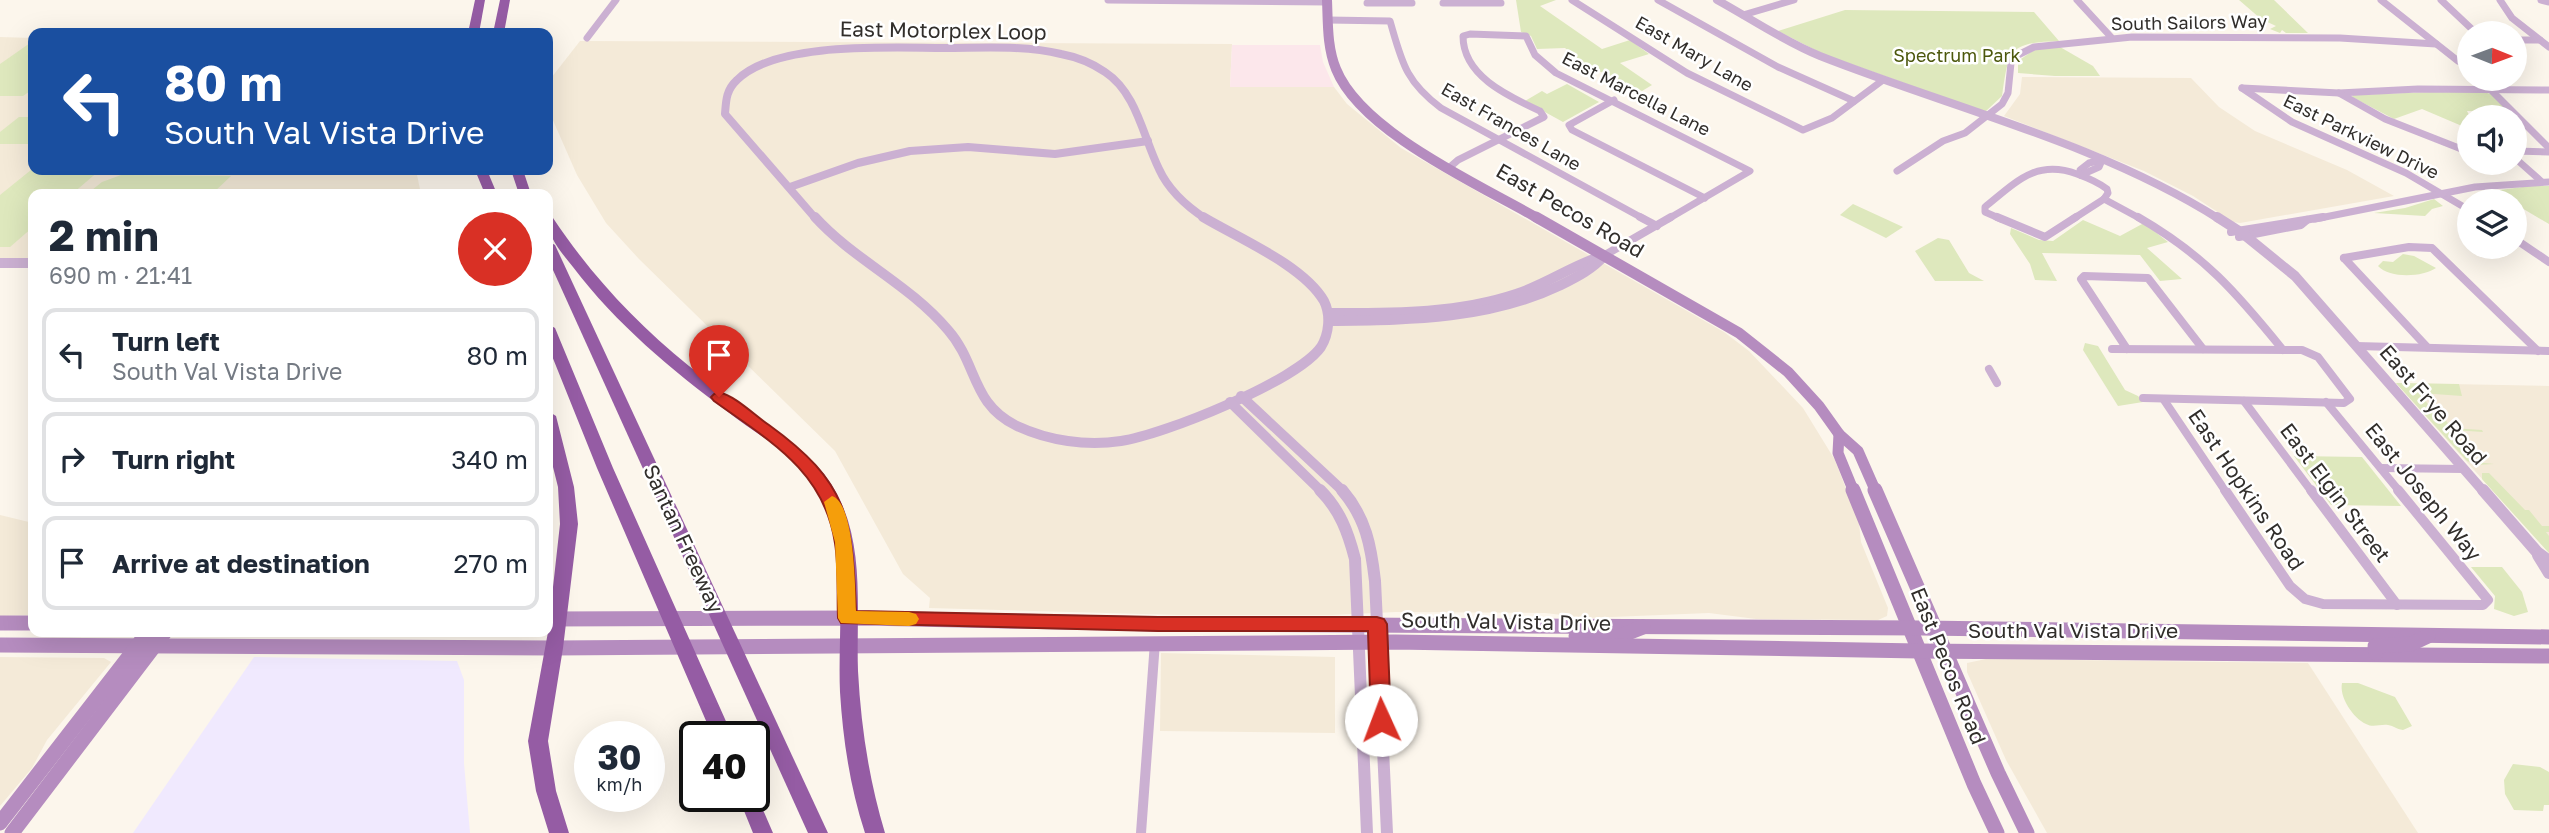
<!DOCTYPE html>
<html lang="en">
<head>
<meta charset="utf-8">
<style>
  body { margin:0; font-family:"Golos Text",sans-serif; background:#f6f6f7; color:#1f2937; height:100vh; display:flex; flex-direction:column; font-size:26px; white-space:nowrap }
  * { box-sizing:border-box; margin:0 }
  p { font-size:23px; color:#747a83 }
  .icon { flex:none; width:38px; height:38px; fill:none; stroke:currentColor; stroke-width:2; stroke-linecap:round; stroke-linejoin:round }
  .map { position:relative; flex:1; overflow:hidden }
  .details { position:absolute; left:28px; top:189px; width:525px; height:448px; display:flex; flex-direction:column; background:#fff; border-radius:14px; box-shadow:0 7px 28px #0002 }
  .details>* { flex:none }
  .guide { position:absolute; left:28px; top:28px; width:525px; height:147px; border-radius:14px; box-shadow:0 7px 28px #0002; background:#1a4fa0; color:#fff; overflow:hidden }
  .needle { width:46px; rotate:91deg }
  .buttons { position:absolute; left:2457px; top:21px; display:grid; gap:14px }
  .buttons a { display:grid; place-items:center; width:70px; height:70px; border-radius:50%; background:#fff; box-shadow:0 7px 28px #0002; font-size:35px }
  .speed { position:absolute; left:574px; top:721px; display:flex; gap:14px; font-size:35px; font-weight:700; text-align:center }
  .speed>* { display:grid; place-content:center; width:91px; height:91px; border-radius:50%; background:#fff; box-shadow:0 7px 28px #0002; line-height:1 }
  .speed small { font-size:18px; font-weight:400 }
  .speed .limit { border:4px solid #111; border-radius:10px; background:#fff; color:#111 }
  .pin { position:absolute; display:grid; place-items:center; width:60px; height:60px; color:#fff; margin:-72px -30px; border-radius:50% 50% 50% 0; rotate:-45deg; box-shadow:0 0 7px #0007 }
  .pin .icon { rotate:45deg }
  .me { position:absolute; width:77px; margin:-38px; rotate:358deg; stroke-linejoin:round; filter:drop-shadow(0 0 5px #0008) }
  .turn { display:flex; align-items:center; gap:24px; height:147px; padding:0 21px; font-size:32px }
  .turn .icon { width:91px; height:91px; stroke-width:2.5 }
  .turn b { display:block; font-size:49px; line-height:60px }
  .round { display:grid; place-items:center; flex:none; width:74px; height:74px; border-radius:37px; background:#f6f6f7 }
  .headline { display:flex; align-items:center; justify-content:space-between; height:119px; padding:0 21px }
  h1 { font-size:42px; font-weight:700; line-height:52px }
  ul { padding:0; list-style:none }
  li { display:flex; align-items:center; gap:21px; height:94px; margin:0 14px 10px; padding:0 7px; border:4px solid #e0e1e3; border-radius:14px }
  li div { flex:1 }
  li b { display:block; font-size:26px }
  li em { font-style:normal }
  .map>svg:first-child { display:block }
  .built { fill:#f4ead8 }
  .industrial { fill:#fce7eb }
  .medical { fill:#f0e9fe }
  .green { fill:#dee8bd }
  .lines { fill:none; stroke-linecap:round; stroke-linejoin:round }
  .minor-far2 { stroke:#cbb0d2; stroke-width:7 }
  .minor-far1 { stroke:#cbb0d2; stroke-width:8 }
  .minor { stroke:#cbb0d2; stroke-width:10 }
  .tertiary-far2 { stroke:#cbb0d2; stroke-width:8 }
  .tertiary-far1 { stroke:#cbb0d2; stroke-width:10 }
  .tertiary { stroke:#cbb0d2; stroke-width:12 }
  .secondary-far2 { stroke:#b58cbf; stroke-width:10 }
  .secondary-far1 { stroke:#b58cbf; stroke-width:11 }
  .secondary { stroke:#b58cbf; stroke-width:15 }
  .motorway { fill:#955ca4; fill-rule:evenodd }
  .route { fill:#d93025; stroke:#8d1f18; stroke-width:2 }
  .slow { fill:#f59e0b }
  .labels { text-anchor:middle; stroke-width:5; stroke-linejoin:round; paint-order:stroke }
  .far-street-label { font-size:18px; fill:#312e2b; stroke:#fff }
  .far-park-label { font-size:18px; fill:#4c580d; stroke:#fff }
  .street-label { font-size:21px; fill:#312e2b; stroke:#fff }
</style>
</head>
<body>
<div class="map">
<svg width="2549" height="833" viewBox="0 0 2549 833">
  <rect width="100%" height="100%" fill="#fcf6ec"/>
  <!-- built -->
  <g class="built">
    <polygon points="0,37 33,38 33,170 416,170 421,194 33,194 33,259 0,259"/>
    <polygon points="580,41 1232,44 1230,87 1334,87 1347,104 1401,148 1724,332 1749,351 1803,408 1835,460 1859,523 1861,542 1888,608 1887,616 1878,620 1756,619 1709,613 1587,618 1545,613 1396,612 1332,615 1178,615 929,608 930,598 903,574 835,451 639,259 606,223 577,175 548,109 548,82"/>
    <polygon points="2022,77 2191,78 2219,107 2255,131 2347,170 2394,196 2240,223 2233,222 2193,196 2144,171 2004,116 2020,94"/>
    <polygon points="2396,383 2549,386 2549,553 2465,460"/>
    <polygon points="0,515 33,523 33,615 0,616"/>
    <polygon points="1161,653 1335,657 1335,733 1160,731"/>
    <polygon points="0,657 104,658 111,662 47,740 32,768 0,806"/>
    <polygon points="1986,659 2308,663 2418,833 2047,833 2006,760 1967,672 1967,663"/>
  </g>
  <!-- industrial -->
  <polygon class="industrial" points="1232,45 1320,45 1323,62 1334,87 1230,87"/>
  <!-- medical -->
  <polygon class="medical" points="254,657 457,661 464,680 464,763 470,833 133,833"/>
  <!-- green -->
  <g class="green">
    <polygon points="1516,0 1556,0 1540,6 1602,49 1630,40 1649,54 1620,63 1652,85 1642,91 1584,64 1565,48 1537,49 1531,36 1521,32"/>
    <polygon points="2239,0 2274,0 2308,33 2286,33 2282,30 2280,33 2270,29 2276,26 2261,19"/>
    <path d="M 1845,10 L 2034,12 L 2059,41 C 2008,43 2009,49 2002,96 L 1985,112 L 1823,54 L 1778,31 Z"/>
    <polygon points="33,41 33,89 23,96 0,96 0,64"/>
    <polygon points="2060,47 2093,66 2100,76 2055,76 2018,73 2018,61 2037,48"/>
    <polygon points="1567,84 1599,102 1563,122 1525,101 1542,91 1547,94"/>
    <polygon points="2431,92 2483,92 2491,94 2509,112 2467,111 2470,117 2469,129 2422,109 2394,119 2352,97 2353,95"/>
    <polygon points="19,117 33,117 33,144 0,144 0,132"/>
    <polygon points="31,170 100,170 72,194 33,194 33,227 10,247 0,247 0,195"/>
    <polygon points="121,175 231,176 212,194 87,194 102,182"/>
    <polygon points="2530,186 2549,186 2549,224 2515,204 2515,201 2492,191"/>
    <polygon points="2434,199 2443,206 2432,209 2425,216 2374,213 2405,208"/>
    <polygon points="1853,204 1903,227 1886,238 1840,215"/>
    <polygon points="2083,220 2120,236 2144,223 2168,242 2147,248 2182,279 2160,281 2140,255 2042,253 2057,281 2035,280 2030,264 2010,234 2011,228 2039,240 2053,241"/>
    <polygon points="1938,238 1949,240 1969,273 1984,281 1935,281 1915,251"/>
    <path d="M 2403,254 L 2414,256 L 2436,268 C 2423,277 2390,279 2378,266 L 2383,261 L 2393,262 Z"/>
    <polygon points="2085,343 2098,346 2125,390 2138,396 2143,402 2118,406 2083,350"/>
    <polygon points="2396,383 2459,384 2462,396 2420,393 2434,413 2441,413 2451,428 2482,430 2483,432 2453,430 2476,462 2494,464 2476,465 2467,461"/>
    <polygon points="2294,456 2362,457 2401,506 2331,505"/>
    <polygon points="2482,473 2489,473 2525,510 2529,510 2542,526 2549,526 2549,532 2546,532 2549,536 2549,553 2482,479"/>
    <polygon points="2471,567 2502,567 2522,592 2528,612 2514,616 2494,609 2495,596"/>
    <path d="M 2342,683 L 2358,683 L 2395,697 L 2412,726 L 2403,730 C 2396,729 2394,726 2388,725 C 2380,724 2373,728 2366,724 C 2353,718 2339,697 2342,683 Z"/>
    <polygon points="2513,764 2540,767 2549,772 2549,805 2544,805 2543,811 2514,810 2505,794 2504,780"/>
  </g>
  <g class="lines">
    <!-- minor-far2 -->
    <g class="minor-far2">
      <polyline points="1108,0 1328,2"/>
      <polyline points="1572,0 1687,73 1803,130 1832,118 1883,80"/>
      <polyline points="1658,0 1778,67 1854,101"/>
      <polyline points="2077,0 2111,37"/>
      <polyline points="2381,0 2458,61"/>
      <polyline points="2441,0 2476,33"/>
      <polyline points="2500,0 2512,18 2549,47"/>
      <polyline points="2541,0 2549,2"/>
      <polyline points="1367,3 1412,3"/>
      <polyline points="1443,3 1501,3"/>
      <polyline points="1743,15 1794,0"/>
      <path d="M 1328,20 L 1390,21 C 1402,62 1405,81 1441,108 L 1644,219"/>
      <polyline points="587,38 616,0"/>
      <polyline points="2515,40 2540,40"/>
      <polyline points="2242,88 2339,93 2418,89 2549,90"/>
      <polyline points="2242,88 2292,122 2406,173 2469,210"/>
      <polyline points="2491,90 2549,148"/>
      <polyline points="2339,93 2385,119 2469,152"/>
      <polyline points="1614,100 1569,125 1572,130 1705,198"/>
      <polyline points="2515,151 2549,152"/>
      <polyline points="2515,158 2542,182"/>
      <path d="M 1450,167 L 1458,160 L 1544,117 L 1540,111 C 1508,96 1463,76 1463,36 L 1470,34 L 1526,36 L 1535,55 L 1556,73 L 1750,171 L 1668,219"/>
      <polyline points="1897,171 1943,141 1965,133 2002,104 2008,93 2011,63 2016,56 2034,47 2132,37 2340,38 2436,44"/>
      <polyline points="2081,175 2080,170 2089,163 2102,160"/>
      <polyline points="2081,175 2099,167 2102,160"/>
      <polyline points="2104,199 2141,219"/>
      <path d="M 2001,219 L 1985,212 L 1985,207 C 2016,182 2036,159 2077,174 C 2088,178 2098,182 2107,189 L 2108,193 L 2104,199"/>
      <polyline points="2073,219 2104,199"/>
      <polyline points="2315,219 2475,187 2549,182"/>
    </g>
    <!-- minor-far1 -->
    <g class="minor-far1">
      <polyline points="1640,217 1657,226"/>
      <polyline points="1997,217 2045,237 2076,217"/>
      <path d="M 2138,217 C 2204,255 2236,292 2283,350"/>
      <polyline points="2231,232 2323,217"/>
      <polyline points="2239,237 2301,225 2307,220"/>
      <polyline points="2515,239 2549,262"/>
      <polyline points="1605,255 1671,217"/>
      <polyline points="2344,258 2409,247 2432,248 2538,351"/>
      <polyline points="2344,258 2427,347"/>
      <polyline points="2356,346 2549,351"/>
      <polyline points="2112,349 2302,350 2318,357 2350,399 2344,403 2143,398"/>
      <polyline points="2127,349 2081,279 2084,276 2148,278 2203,349"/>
      <polyline points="1989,369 1997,383"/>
      <polyline points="2164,400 2226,492"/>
      <polyline points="2244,401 2312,492"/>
      <polyline points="2326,402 2400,492"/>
      <polyline points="2381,468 2463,469"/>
    </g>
    <!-- minor -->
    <g class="minor">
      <polyline points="2225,490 2290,586 2305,599 2323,604 2483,605 2488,600 2398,490"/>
      <polyline points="2311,490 2397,605"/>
      <polyline points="1141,833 1155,642"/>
    </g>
    <!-- tertiary-far2 -->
    <g class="tertiary-far2">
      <path d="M 1717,0 C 1750,18 1785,42 1820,56 C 1952,108 2099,143 2219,219"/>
      <polyline points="790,187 858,163 910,151 968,147 1055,154 1148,141"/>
      <path d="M 816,219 L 725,114 C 726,101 726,90 737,80 C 776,41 891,48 944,48 C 983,48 1024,45 1061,54 C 1077,57 1092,63 1105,72 C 1137,93 1143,137 1159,169 C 1169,191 1186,206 1206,219"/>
    </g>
    <!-- tertiary-far1 -->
    <g class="tertiary-far1">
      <path d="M 815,217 C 854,260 909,284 948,330 C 978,364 971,404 1017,426 C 1049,441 1086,446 1121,441 C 1163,435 1297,381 1321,347 C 1329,334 1331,315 1324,301 C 1303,265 1238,238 1203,217"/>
      <polyline points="2217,217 2242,233 2295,276 2484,492"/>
      <polyline points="0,263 33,263"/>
      <path d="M 1329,313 C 1392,313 1456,314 1516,294 C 1547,284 1574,264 1605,255"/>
      <path d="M 1330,321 C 1409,320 1488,320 1561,285 C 1577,277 1593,269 1605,255"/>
      <polyline points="1241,396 1344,492"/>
      <polyline points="1230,402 1322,492"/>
    </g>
    <!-- tertiary -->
    <g class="tertiary">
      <path d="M 1320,490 C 1340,510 1348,532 1355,559 L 1367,833"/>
      <path d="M 1342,490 C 1366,518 1371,546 1375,581 L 1387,833"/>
      <polyline points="2483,490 2537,552 2549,561"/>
      <polyline points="2538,555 2549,573"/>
    </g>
    <!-- secondary-far2 -->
    <path class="secondary-far2" d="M 1327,0 C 1328,23 1327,47 1336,69 C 1361,132 1480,185 1539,219"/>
    <!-- secondary-far1 -->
    <g class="secondary-far1">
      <polyline points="1536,217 1739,333 1788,372 1819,406 1839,434 1858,451 1876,492"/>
      <polyline points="1839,434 1838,453 1854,492"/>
    </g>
    <!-- secondary -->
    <g class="secondary">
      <polyline points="1853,490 1974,784 1997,833"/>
      <polyline points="1875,490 1998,773 2027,833"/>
      <polyline points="548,619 864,618 1158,624 1922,628 2549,637"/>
      <polyline points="0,623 33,623"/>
      <polyline points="1576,636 1620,636 1643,627"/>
      <polyline points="0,645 554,648 1395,642 1919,651 2549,656"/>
      <polyline points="2376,653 2375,646 2411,644 2428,636"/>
      <polyline points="0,823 148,632"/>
      <polyline points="12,833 165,632"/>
    </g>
    <!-- motorway -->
    <g class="motorway">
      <polygon points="475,0 485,0 479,33 468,33"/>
      <polygon points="500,0 510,0 504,33 493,33"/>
      <polygon points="475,170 487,170 497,194 485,194"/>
      <polygon points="511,170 523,170 531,194 519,194"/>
      <path d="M 548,217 L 553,218 C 591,275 636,323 689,366 C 710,383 731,399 752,415 C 786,438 821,460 839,498 C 865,550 856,615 858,671 C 861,727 869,780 885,833 L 865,833 C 850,787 843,740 840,692 C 837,625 853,529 807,475 C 785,449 755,433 728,412 C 672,370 616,324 573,267 C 561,252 547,237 548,217 Z"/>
      <polygon points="548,241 555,245 828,833 808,833 548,259"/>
      <polygon points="548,324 555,328 613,468 733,737 713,737 597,468 548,346"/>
      <polygon points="548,411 556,416 574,487 578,524 563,648 548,741 556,791 569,833 549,833 536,791 528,741 548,632 560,524 558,487 548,447"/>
      <polygon points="754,789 773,833 753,833 738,796 754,796"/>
    </g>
  </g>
  <!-- route -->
  <path class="route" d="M 719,392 C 737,397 754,415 769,425 C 849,483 852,518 856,611 L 1158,617 L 1377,617 L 1384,619 L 1387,624 L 1391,720 L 1388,726 L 1381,729 L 1374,726 L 1371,720 L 1368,631 L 1158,631 L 841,623 L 838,618 C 837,594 839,567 835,543 C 824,470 768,440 714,401 L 711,397 L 714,394 Z"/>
  <!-- slow -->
  <path class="slow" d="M 832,496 C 855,503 855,589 856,611 L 909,612 L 916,614 L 919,619 L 916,624 L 909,626 L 841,623 L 838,618 L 835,542 L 824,502 Z"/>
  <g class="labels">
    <!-- far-street labels -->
    <g class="far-street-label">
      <text transform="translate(2189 23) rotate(-1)" y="6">South Sailors Way</text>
      <text transform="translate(1694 54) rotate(30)" y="6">East Mary Lane</text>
      <text transform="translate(1636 94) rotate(27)" y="6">East Marcella Lane</text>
      <text transform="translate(1511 127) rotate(30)" y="6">East Frances Lane</text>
      <text transform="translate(2361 137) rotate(26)" y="6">East Parkview Drive</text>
    </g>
    <!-- far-park labels -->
    <g class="far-park-label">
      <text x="1957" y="62">Spectrum Park</text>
    </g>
    <!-- street labels -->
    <g class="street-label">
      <text transform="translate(943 31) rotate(1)" y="7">East Motorplex Loop</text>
      <text transform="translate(1570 211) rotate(30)" y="7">East Pecos Road</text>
      <text transform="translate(2433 405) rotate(49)" y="7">East Frye Road</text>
      <text transform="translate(2246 490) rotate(56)" y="7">East Hopkins Road</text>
      <text transform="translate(2423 492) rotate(51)" y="7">East Joseph Way</text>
      <text transform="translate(2335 493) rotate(53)" y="7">East Elgin Street</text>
      <text transform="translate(683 539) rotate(65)" y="7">Santan Freeway</text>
      <text transform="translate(1506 622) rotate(1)" y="7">South Val Vista Drive</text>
      <text x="2073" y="638">South Val Vista Drive</text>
      <text transform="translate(1948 666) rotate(68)" y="7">East Pecos Road</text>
    </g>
  </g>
</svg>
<div class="buttons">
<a><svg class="needle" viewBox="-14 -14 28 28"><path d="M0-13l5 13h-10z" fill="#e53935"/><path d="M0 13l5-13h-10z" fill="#747a83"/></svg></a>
<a><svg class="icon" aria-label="sound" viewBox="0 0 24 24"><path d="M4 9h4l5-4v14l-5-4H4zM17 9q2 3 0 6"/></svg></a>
<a><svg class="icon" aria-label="layers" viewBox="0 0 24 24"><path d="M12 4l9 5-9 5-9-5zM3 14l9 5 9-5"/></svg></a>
</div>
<div class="speed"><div>30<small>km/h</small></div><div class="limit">40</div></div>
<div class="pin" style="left:719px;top:397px;background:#d93025"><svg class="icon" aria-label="arrive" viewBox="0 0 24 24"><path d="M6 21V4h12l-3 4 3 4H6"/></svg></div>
<svg class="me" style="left:1381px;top:720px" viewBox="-20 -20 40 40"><circle r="19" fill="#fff"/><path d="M0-13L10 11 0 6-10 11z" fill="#d93025"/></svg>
<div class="guide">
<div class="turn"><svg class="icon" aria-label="left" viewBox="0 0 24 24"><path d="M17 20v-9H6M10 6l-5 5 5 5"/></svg><div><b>80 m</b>South Val Vista Drive</div></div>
</div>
<section class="details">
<div class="headline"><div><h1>2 min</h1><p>690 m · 21:41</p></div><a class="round" style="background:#d93025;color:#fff"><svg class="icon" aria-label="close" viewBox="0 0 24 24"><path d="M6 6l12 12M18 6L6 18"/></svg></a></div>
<ul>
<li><svg class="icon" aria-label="left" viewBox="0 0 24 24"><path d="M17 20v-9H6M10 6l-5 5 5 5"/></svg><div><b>Turn left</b><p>South Val Vista Drive</p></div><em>80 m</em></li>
<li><svg class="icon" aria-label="right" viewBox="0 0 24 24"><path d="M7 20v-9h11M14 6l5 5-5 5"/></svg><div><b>Turn right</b></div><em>340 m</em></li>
<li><svg class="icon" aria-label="arrive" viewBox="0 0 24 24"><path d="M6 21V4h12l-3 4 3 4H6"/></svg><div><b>Arrive at destination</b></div><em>270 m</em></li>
</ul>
</section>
</div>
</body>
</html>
